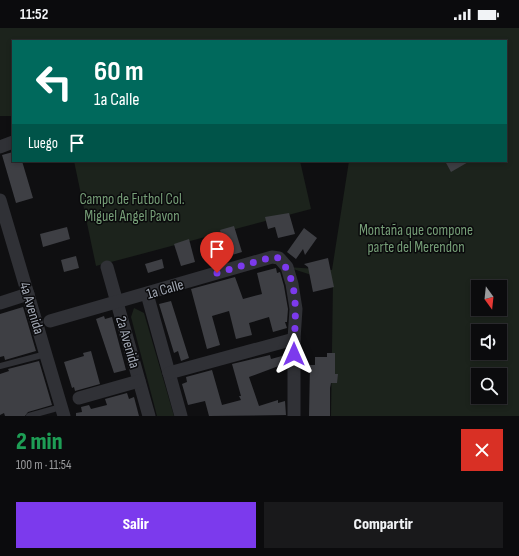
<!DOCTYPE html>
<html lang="es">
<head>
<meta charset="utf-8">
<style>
  body { margin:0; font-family:"Sofia Sans Condensed",sans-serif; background:#19191b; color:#f1f3f6; height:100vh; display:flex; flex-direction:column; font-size:15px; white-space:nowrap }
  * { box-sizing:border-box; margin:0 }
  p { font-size:13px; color:#9a9b9d }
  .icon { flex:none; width:22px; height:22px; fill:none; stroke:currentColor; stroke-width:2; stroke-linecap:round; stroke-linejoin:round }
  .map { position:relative; height:388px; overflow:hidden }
  .panel { display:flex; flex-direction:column; background:#0b0b0d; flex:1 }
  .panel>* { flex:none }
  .banner { position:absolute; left:12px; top:12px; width:495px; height:122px; border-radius:0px; box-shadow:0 2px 6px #0003,0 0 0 1px #2b2b2e; background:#00695c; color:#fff; overflow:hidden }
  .needle { width:26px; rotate:165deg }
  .controls { position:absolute; left:471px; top:252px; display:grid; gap:8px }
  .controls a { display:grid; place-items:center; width:36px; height:36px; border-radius:0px; background:#0b0b0d; box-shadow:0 2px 6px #0003,0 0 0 1px #2b2b2e; font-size:20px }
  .pin { position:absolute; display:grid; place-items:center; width:34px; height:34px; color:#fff; margin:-41px -17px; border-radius:50% 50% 50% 0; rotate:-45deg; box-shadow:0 0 4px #0007 }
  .pin .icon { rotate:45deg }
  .me { position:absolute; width:44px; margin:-22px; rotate:0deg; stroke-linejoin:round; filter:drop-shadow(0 0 3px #0008) }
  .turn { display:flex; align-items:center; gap:14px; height:84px; padding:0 16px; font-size:18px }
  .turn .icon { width:52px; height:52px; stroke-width:2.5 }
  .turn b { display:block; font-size:28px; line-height:34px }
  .then { display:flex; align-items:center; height:38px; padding:0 16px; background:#0003; gap:8px; font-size:15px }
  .round { display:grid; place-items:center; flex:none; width:42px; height:42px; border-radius:0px; background:#19191b }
  .overview { display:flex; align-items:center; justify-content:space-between; height:68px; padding:0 16px }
  h1 { font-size:24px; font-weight:800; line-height:30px; color:#1e9e55 }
  .primary-button { display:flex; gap:8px; margin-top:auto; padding:8px 16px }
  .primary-button a { flex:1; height:46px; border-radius:0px; background:#7c3aed; color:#fff; font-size:16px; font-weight:800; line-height:46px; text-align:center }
  .primary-button a+a { background:#19191b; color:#f1f3f6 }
  .status { display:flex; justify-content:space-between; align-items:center; height:28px; padding:0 20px; background:#0b0b0d; direction:ltr }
  .status svg { height:11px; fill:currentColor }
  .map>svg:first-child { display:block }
  .green { fill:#1c231c; fill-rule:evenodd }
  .building { fill:#3e3f44 }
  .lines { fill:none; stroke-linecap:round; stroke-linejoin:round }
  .lane { stroke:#303136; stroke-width:6 }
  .street { stroke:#303136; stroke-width:13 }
  .route { stroke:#7c3aed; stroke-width:7; stroke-dasharray:0 12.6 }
  .labels { text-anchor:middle; stroke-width:3; stroke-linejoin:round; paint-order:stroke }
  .park-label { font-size:15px; fill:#769e77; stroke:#0a0a0c }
  .street-label { font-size:15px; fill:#a0a6b2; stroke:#0a0a0c }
</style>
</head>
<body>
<div class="status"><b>11:52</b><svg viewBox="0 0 49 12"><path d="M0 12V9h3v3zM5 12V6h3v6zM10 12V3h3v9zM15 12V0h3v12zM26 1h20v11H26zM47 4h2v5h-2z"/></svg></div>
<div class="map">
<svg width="519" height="388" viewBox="0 0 519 388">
  <rect width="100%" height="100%" fill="#0f0f11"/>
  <!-- green -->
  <g class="green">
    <path d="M 0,0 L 519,0 L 519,388 L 331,388 L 333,254 L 287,239 L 332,242 L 349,133 L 506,133 L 506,13 L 13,13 L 13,88 L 0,88 ZM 478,259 L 500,259 L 500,281 L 478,281 ZM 478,303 L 500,303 L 500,325 L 478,325 ZM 478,347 L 500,347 L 500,369 L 478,369 Z"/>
    <polygon points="74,133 300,133 311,181 96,238"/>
    <polygon points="134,280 144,285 174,388 157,388 131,289"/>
  </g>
  <!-- building -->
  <g class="building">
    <polygon points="13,124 13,133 22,133 33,170 16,175 2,127"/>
    <polygon points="445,133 470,133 451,144"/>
    <polygon points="289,185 295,206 278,210 275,199 268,201 265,189"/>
    <polygon points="234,198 242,224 212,233 207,213 222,209 220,202"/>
    <polygon points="67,199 70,211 43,219 40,206"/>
    <polygon points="304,200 317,210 305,227 303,221 296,231 287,224"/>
    <polygon points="189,211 195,234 181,238 174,216"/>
    <polygon points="76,228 79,240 64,244 61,232"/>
    <polygon points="328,230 334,259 313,264 308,239 304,236"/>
    <polygon points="162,231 164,240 148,245 145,236"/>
    <polygon points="276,240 277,245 280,244 284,258 288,281 287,294 285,294 287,300 273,304 269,289 249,295 252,307 236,311 229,283 212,288 220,317 207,321 191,261 235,249 243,271 262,266 257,245"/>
    <polygon points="171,273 189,330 181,333 178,323 174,325 159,276"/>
    <polygon points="23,279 36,323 5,332 4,328 0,329 0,286"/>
    <polygon points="104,288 105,291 112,289 126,342 114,345 96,291"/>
    <polygon points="91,323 100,356 75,363 74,359 72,360 64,334 84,328 83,325"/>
    <polygon points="327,325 335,325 335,346 338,346 337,355 331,355 330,360 330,388 309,388 310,337 315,337 315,329 327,329"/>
    <polygon points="270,327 271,331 282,328 284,336 249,349 259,378 278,372 278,375 285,373 286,387 209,388 205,373 188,377 182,356 187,354 186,349 212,342 222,377 241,372 239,368 241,368 232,336"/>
    <polygon points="39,333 52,377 28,384 25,388 5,388 4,385 0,387 0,346 9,343 8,341"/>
    <polygon points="127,365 129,371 134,369 139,388 76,388 76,385 82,384 81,379 89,377 91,381 107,377 105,371"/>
  </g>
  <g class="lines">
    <!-- lane -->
    <g class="lane">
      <polyline points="0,338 46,326"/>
      <polyline points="29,388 61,379"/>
    </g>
    <!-- street -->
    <g class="street">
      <polyline points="0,119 13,114"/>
      <polyline points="0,172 64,388"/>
      <polyline points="107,239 149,388"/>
      <polyline points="147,266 181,388"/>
      <polyline points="0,275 28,266"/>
      <polyline points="50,293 272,229 279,230 287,239 292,256 296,281 294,311 294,388"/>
      <polyline points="169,345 294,311"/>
      <polyline points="79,370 139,353"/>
    </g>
  </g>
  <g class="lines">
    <!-- route -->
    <path class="route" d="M 217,245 L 272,229 L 279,230 C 302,256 294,294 294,326"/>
  </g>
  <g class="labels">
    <!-- park labels -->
    <g class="park-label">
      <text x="132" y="176">Campo de Futbol Col.<tspan x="132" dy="17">Miguel Angel Pavon</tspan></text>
      <text x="416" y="207">Montaña que compone<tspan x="416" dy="17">parte del Merendon</tspan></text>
    </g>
    <!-- street labels -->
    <g class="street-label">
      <text transform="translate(165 261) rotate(-16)" y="5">1a Calle</text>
      <text transform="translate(32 280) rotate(73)" y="5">4a Avenida</text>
      <text transform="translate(128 314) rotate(74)" y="5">2a Avenida</text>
    </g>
  </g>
</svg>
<div class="controls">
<a><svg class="needle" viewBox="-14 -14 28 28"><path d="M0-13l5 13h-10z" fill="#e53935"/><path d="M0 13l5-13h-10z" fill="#9a9b9d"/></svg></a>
<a><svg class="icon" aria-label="sound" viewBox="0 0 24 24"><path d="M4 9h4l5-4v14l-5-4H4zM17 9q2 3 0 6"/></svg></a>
<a><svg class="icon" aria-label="search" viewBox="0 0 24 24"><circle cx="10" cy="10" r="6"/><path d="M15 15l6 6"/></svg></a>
</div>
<div class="pin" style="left:217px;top:245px;background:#d93025"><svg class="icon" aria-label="arrive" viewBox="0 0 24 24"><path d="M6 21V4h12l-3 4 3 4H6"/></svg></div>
<svg class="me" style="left:294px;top:326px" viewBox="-20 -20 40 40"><path d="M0-17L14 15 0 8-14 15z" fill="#7c3aed" stroke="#fff" stroke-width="4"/></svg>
<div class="banner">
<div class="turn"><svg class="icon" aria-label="left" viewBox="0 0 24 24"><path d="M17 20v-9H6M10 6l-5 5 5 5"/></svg><div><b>60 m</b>1a Calle</div></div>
<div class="then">Luego<svg class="icon" aria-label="arrive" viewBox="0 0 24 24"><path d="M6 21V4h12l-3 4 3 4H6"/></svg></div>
</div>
</div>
<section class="panel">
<div class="overview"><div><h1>2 min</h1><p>100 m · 11:54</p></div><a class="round" style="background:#d93025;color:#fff"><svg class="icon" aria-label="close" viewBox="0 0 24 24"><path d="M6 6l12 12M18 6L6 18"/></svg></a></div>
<div class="primary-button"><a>Salir</a><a>Compartir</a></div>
</section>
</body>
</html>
